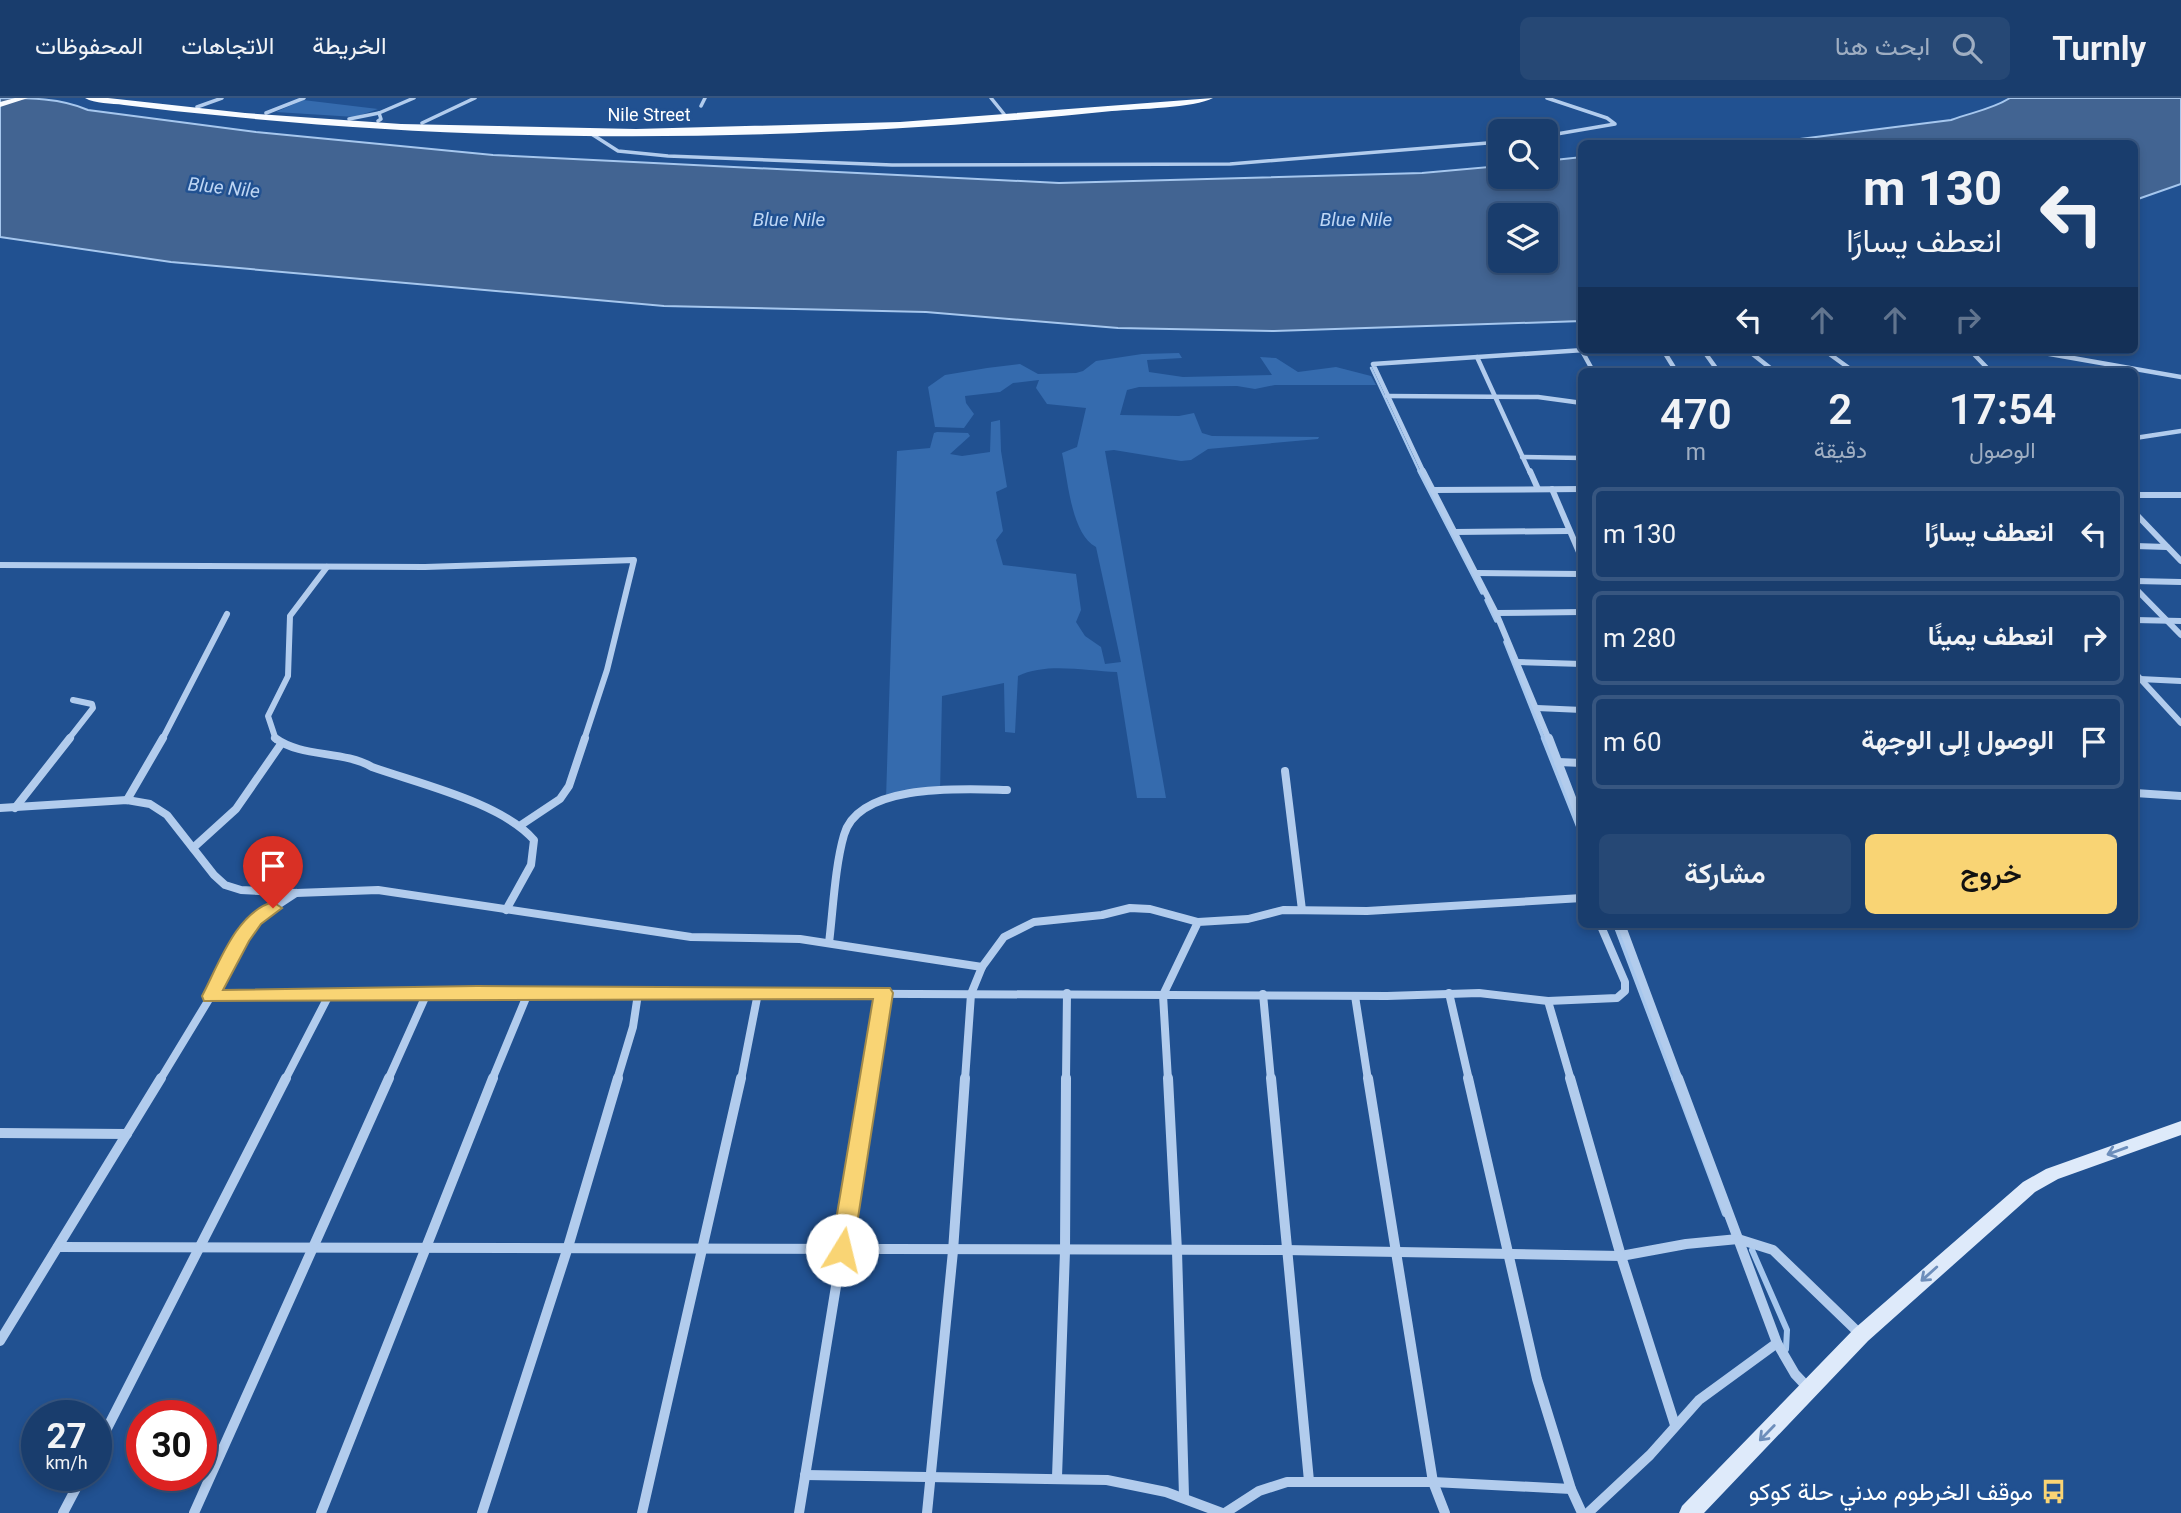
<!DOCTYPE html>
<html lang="ar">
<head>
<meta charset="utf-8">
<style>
  body { margin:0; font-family:Roboto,Vazirmatn,sans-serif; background:#264875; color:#f1f3f6; direction:rtl; height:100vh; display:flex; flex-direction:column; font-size:26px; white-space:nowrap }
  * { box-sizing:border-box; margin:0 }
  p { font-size:23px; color:#9faec2 }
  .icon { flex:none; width:38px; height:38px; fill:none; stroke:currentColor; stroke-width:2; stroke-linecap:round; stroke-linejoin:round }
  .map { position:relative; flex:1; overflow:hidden; direction:ltr }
  .drawer { position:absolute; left:1578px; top:270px; width:560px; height:560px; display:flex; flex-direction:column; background:#193d6d; border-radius:10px; box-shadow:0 4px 10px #0003,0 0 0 2px #375680; direction:rtl }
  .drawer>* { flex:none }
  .hud { position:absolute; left:1578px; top:42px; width:560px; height:214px; border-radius:10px; box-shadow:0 4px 10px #0003,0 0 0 2px #375680; direction:rtl; background:#193d6d; color:#f1f3f6; overflow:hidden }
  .buttons { position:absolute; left:1488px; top:21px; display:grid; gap:14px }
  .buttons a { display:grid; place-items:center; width:70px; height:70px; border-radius:10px; background:#193d6d; box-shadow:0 4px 10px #0003,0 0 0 2px #375680; font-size:35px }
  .speed { position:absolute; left:21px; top:1302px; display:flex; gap:14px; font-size:35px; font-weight:700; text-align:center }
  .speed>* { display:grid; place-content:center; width:91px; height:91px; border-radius:50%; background:#193d6d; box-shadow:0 4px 10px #0003,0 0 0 2px #375680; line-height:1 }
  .speed small { font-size:18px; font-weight:400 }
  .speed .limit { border:10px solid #d22; background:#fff; color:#111 }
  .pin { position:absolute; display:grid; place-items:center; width:60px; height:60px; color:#fff; margin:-72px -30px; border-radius:50% 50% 50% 0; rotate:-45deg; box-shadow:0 0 7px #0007 }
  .pin .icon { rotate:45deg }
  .me { position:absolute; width:77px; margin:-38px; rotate:9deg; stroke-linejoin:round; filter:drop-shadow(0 0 5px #0008) }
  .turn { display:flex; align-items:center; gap:24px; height:147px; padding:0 21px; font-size:32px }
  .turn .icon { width:91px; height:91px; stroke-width:2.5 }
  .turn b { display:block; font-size:49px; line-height:60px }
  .lanes { display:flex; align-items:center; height:66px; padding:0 21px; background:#0003; justify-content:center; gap:35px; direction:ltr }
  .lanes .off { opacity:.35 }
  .eta { display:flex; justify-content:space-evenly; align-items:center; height:119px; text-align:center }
  .eta b { font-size:42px; font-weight:600; line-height:49px }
  .action { display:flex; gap:14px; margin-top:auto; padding:14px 21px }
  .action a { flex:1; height:80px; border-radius:10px; background:#f9d474; color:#111; font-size:28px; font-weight:600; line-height:80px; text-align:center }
  .action a+a { background:#264875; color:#f1f3f6 }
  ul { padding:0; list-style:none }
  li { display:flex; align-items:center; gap:21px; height:94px; margin:0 14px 10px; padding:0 7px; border:4px solid #375680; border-radius:10px }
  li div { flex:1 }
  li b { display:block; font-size:26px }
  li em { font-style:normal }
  header { display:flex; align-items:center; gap:42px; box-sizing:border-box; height:98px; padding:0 35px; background:#193d6d; border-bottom:2px solid #375680 }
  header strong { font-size:33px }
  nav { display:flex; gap:38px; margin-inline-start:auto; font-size:24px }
  .search { width:490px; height:63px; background:#264875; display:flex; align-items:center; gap:18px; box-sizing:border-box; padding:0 24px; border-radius:10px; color:#9faec2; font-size:26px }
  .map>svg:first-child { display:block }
  .green { fill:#356bae }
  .water { fill:#426492; stroke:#a6c7ee; stroke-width:2; fill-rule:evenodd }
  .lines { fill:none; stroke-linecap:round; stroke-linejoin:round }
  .stream-far3 { stroke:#a6c7ee; stroke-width:2.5 }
  .stream-far2 { stroke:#a6c7ee; stroke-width:3.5 }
  .stream-far1 { stroke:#a6c7ee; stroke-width:4.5 }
  .stream { stroke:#a6c7ee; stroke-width:6 }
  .minor-far4 { stroke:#b2cced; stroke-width:3.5 }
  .minor-far3 { stroke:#b2cced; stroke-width:4.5 }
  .minor-far2 { stroke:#b2cced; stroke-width:6 }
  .minor-far1 { stroke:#b2cced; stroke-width:8 }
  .minor { stroke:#b2cced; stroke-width:10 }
  .secondary { fill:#deeafa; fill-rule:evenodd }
  .primary { fill:#f8fbff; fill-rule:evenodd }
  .oneway { stroke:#6d8ebb }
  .route { fill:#f9d474; stroke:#a28a4b; stroke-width:2 }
  .labels { text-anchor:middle; stroke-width:5; stroke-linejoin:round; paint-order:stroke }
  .far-street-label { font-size:18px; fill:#fff; stroke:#215191 }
  .far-water-label { font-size:19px; font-style:italic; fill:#bed6f4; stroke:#215191 }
  .near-poi-label { font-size:24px; fill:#fff; stroke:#215191; text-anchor:end }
</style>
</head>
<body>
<header>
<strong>Turnly</strong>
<div class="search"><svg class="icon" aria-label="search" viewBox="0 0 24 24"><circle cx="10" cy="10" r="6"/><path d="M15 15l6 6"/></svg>ابحث هنا</div>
<nav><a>الخريطة</a><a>الاتجاهات</a><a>المحفوظات</a></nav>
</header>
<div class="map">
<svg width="2181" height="1415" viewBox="0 0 2181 1415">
  <rect width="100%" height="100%" fill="#215191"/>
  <!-- green -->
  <g class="green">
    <polygon points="303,2 378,11 355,19 276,14"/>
    <path d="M 1179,255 L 1182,260 L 1147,262 L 1149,274 L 1183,279 L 1272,277 L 1260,259 L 1276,260 L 1298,274 L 1336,269 L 1371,278 L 1376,287 L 1275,287 L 1255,291 L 1237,288 L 1139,289 L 1127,292 L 1120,317 L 1179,318 L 1194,315 L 1202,335 L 1212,338 L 1319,339 L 1318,341 L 1208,351 L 1191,362 L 1181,363 L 1114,352 L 1105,353 L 1166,700 L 1137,700 L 1117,574 C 1087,573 1046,564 1018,578 L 1015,635 L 1005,634 L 1004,585 L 942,598 L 940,696 L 886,701 L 897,353 L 930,350 L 934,335 L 937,334 L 968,335 L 970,338 L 950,356 L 962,358 L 990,354 L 991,324 L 1000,322 L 1001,353 L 1007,389 L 996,394 L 1003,433 L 996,442 L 1003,467 L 1076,476 L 1081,512 L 1076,524 L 1085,538 L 1101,549 L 1105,566 L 1121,564 L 1096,449 C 1071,436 1068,382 1062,355 L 1077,349 L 1086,310 L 1047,306 L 1036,290 L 1039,282 L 1013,285 L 1000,294 L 965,298 L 966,305 L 974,316 L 964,330 L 935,329 L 928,289 L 945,277 L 987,270 L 1020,266 L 1038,276 L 1076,275 L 1083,273 L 1096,263 L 1142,256 Z"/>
  </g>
  <!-- water -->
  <g class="water">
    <path d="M 0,0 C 29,0 61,0 88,12 L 256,34 L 493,57 L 1059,85 L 1422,75 L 1500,68 L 1500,79 L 1545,79 L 1545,63 L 1582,59 L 1582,223 L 1274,233 L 1118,230 L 926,214 L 664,208 L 171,164 L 0,139 ZM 1500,117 L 1545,117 L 1545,163 L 1500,163 Z"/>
    <path d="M 2010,0 L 2181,0 L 2181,86 L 2135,102 L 2135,46 L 1768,45 L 1951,22 C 1972,14 1991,12 2010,0 Z"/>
  </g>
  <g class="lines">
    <!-- stream-far3 -->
    <polyline class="stream-far3" points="1371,270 1420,375"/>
    <!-- stream-far2 -->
    <g class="stream-far2">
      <polyline points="1419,373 1482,495"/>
      <polyline points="1486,502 1496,523"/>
      <polyline points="1505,544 1544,642"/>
    </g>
    <!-- stream-far1 -->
    <g class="stream-far1">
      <polyline points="1543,640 1582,738"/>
      <polyline points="1615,826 1674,982"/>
    </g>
    <!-- stream -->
    <g class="stream">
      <polyline points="1674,980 1725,1116"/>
      <polyline points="1752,1152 1787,1232 1786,1251"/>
    </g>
    <!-- minor-far4 -->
    <g class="minor-far4">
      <polyline points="991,0 1004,16"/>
      <polyline points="701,8 705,0"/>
      <polyline points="197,9 222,0"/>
      <polyline points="266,15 304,0"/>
      <polyline points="349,21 379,15 414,0"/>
      <polyline points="378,23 381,21 379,15"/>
      <polyline points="422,25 475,0"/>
      <polyline points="592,34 590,35 618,53 668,58 892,67 1230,66 1500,44"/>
      <polyline points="1545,38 1615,26 1607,20 1547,0"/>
    </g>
    <!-- minor-far3 -->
    <g class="minor-far3">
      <polyline points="1663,252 1676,273"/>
      <polyline points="1703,252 1718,273"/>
      <polyline points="1736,252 1771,252"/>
      <polyline points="1824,252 1853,273"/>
      <polyline points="1970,252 1990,273"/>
      <polyline points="2027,252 2181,279"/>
      <polyline points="1582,253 1593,273"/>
      <polyline points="1750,254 1774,273"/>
      <polyline points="1477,259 1530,375"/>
      <polyline points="1387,298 1538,299 1582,305"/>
      <polyline points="2135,340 2181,333"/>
      <polyline points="1522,359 1582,360"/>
      <polyline points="1424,375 1373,266 1584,252"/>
    </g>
    <!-- minor-far2 -->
    <g class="minor-far2">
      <polyline points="1423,373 1496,515 1549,642"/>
      <polyline points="1530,373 1538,391"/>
      <polyline points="1552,391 1582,461"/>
      <polyline points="1433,392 1582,391"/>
      <polyline points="2135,397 2181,397"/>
      <polyline points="2135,415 2181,463"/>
      <polyline points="1454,434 1569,433"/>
      <polyline points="2135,448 2167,449"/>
      <polyline points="0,467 425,469 634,462 607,572 584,642"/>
      <polyline points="1476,475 1582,476"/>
      <polyline points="2135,483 2181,484"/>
      <polyline points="2135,490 2181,537"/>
      <polyline points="1496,515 1582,514"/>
      <polyline points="2135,522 2181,523"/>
      <polyline points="1517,564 1582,566"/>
      <polyline points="2135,575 2181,625"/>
      <polyline points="2140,581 2181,583"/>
      <polyline points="1537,610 1582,612"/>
      <polyline points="68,642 93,610 92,606 73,602"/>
      <polyline points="162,642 227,516"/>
      <polyline points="276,642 268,618 288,578 290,518 327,469"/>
    </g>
    <!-- minor-far1 -->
    <g class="minor-far1">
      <path d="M 275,640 C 302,660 342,652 372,669 C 420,686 502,705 534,742 L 531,767 L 506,812"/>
      <polyline points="1549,640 1582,726"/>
      <polyline points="1558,664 1582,665"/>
      <polyline points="1285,673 1302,812"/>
      <polyline points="2135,695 2181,698"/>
      <polyline points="127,702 163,640"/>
      <polyline points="0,710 127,702 150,706 167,717 214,777 225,787 241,792 296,795 378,792 691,839 800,841 982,869"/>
      <polyline points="15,710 70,640"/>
      <polyline points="521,727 560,701 569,688 585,640"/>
      <polyline points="193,750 236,711 281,646"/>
      <polyline points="1621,826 1679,982"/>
      <path d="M 829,845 C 833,812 835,768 844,737 C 859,684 965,691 1007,692"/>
      <polyline points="1449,895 1469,982"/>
      <polyline points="1263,896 1271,982"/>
      <polyline points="211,898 477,894 1387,898 1479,895 1548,903 1617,900 1625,893 1625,884 1600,826"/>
      <polyline points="1355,898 1368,982"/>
      <polyline points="1548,903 1571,982"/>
      <polyline points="160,982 211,898 241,841 255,822 296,795"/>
      <polyline points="285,982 329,897"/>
      <polyline points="388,982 427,895"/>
      <polyline points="492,982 528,895"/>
      <polyline points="617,982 633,929 638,896"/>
      <polyline points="741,982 758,895"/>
      <polyline points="870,982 884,895"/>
      <polyline points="965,982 971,896 982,869 1004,839 1034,824 1102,817 1130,810 1150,811 1198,824"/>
      <polyline points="1066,982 1067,895"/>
      <polyline points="1168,982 1163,897 1198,824 1248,821 1283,812 1367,813 1582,800"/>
    </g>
    <!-- minor -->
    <g class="minor">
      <polyline points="1168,980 1177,1153 1184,1398"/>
      <polyline points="1271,980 1309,1383"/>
      <polyline points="1368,980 1433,1384 1445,1415"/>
      <polyline points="1468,980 1537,1281 1571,1391 1582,1415"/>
      <polyline points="1570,980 1621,1158 1675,1327"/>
      <polyline points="1678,980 1777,1245 1795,1276 1809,1291"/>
      <polyline points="0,1035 127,1036"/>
      <polyline points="58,1149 1285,1152 1621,1158 1686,1146 1738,1141 1773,1152 1861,1237"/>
      <polyline points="0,1243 161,980"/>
      <polyline points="96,1352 286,980"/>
      <polyline points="805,1377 1107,1382 1166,1394 1222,1415"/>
      <polyline points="1057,1379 1065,1153 1066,980"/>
      <polyline points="63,1415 83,1377"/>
      <polyline points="194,1415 389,980"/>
      <polyline points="321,1415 493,980"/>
      <polyline points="482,1415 568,1149 618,980"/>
      <polyline points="642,1415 741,980"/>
      <polyline points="799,1415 870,980"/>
      <polyline points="927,1415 953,1153 965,980"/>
      <polyline points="1225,1415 1259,1393 1287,1384 1433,1384 1571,1391"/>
      <polyline points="1588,1415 1650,1357 1699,1302 1777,1245"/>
    </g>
    <!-- secondary -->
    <polygon class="secondary" points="2181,1023 2181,1037 2058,1081 2035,1094 1868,1243 1704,1415 1679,1415 1682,1408 1854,1231 2023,1084 2046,1071"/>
    <!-- primary -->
    <g class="primary">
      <polygon points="15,0 28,0 0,9 0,4"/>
      <path d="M 85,0 L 108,0 L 245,15 L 401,26 L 636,31 L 900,24 L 1213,0 C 1195,10 1136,11 1112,13 C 824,43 513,48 225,18 C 191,15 157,11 124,7 C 111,5 95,6 85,0 Z"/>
    </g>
  </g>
  <!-- one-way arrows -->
  <defs><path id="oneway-shaft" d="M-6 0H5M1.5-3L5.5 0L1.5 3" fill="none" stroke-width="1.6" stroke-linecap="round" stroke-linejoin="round" transform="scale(1.75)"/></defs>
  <g class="oneway">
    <use href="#oneway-shaft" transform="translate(2117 1053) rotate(160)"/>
    <use href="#oneway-shaft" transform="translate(1929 1176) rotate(138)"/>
    <use href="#oneway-shaft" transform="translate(1767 1335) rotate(134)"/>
  </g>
  <!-- route -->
  <path class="route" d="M 273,804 L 282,810 L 261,826 L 249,843 L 223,892 L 477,888 L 890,890 L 893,895 L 853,1152 L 850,1158 L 842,1161 L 835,1158 L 831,1152 L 873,901 L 204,903 L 202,898 C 218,868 236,814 273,804 Z"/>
  <!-- icons -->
  <defs>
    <symbol id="bus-bare" viewBox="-9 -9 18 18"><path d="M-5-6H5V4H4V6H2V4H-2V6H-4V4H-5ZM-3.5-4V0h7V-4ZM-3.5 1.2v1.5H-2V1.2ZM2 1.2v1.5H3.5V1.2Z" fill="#f9d474" stroke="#215191" stroke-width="2.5" paint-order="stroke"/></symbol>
  </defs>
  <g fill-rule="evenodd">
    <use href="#bus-bare" x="2036" y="1376" width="35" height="35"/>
  </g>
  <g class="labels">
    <!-- far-street labels -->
    <g class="far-street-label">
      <text x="649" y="23">Nile Street</text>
    </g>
    <!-- far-water labels -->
    <g class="far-water-label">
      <text transform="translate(224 89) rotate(6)" y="7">Blue Nile</text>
      <text x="789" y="128">Blue Nile</text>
      <text x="1356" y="128">Blue Nile</text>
    </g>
    <!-- near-poi labels -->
    <g class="near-poi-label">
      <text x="2033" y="1402">موقف الخرطوم مدني حلة كوكو</text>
    </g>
  </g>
</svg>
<div class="buttons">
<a><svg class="icon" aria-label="search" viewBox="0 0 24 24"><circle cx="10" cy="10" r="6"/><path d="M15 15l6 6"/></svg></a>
<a><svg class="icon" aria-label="layers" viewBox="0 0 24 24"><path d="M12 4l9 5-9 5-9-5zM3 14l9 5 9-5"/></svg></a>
</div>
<div class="speed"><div>27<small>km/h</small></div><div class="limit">30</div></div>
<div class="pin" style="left:273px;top:810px;background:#d93025"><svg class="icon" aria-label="arrive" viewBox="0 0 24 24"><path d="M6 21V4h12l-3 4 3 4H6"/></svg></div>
<svg class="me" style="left:842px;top:1152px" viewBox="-20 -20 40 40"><circle r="19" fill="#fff"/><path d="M0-13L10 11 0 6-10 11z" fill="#f9d474"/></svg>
<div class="hud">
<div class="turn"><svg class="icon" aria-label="left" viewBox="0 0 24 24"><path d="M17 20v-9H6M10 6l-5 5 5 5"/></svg><div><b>130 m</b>انعطف يسارًا</div></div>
<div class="lanes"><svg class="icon" aria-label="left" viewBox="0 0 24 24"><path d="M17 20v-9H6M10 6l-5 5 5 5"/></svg><svg class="icon off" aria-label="ahead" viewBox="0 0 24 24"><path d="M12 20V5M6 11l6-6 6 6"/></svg><svg class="icon off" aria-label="ahead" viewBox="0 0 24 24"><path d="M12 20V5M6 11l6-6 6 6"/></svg><svg class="icon off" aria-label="right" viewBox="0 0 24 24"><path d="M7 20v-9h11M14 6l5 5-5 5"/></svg></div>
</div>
<section class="drawer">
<div class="eta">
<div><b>17:54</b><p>الوصول</p></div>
<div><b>2</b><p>دقيقة</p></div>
<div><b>470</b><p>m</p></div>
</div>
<ul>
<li><svg class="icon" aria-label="left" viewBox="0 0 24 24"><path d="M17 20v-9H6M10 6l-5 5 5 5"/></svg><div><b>انعطف يسارًا</b></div><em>130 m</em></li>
<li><svg class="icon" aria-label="right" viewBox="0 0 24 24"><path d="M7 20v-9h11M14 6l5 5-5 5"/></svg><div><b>انعطف يمينًا</b></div><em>280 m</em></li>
<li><svg class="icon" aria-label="arrive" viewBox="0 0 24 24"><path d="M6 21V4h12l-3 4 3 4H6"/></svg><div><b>الوصول إلى الوجهة</b></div><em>60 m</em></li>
</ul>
<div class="action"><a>خروج</a><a>مشاركة</a></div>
</section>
</div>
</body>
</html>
